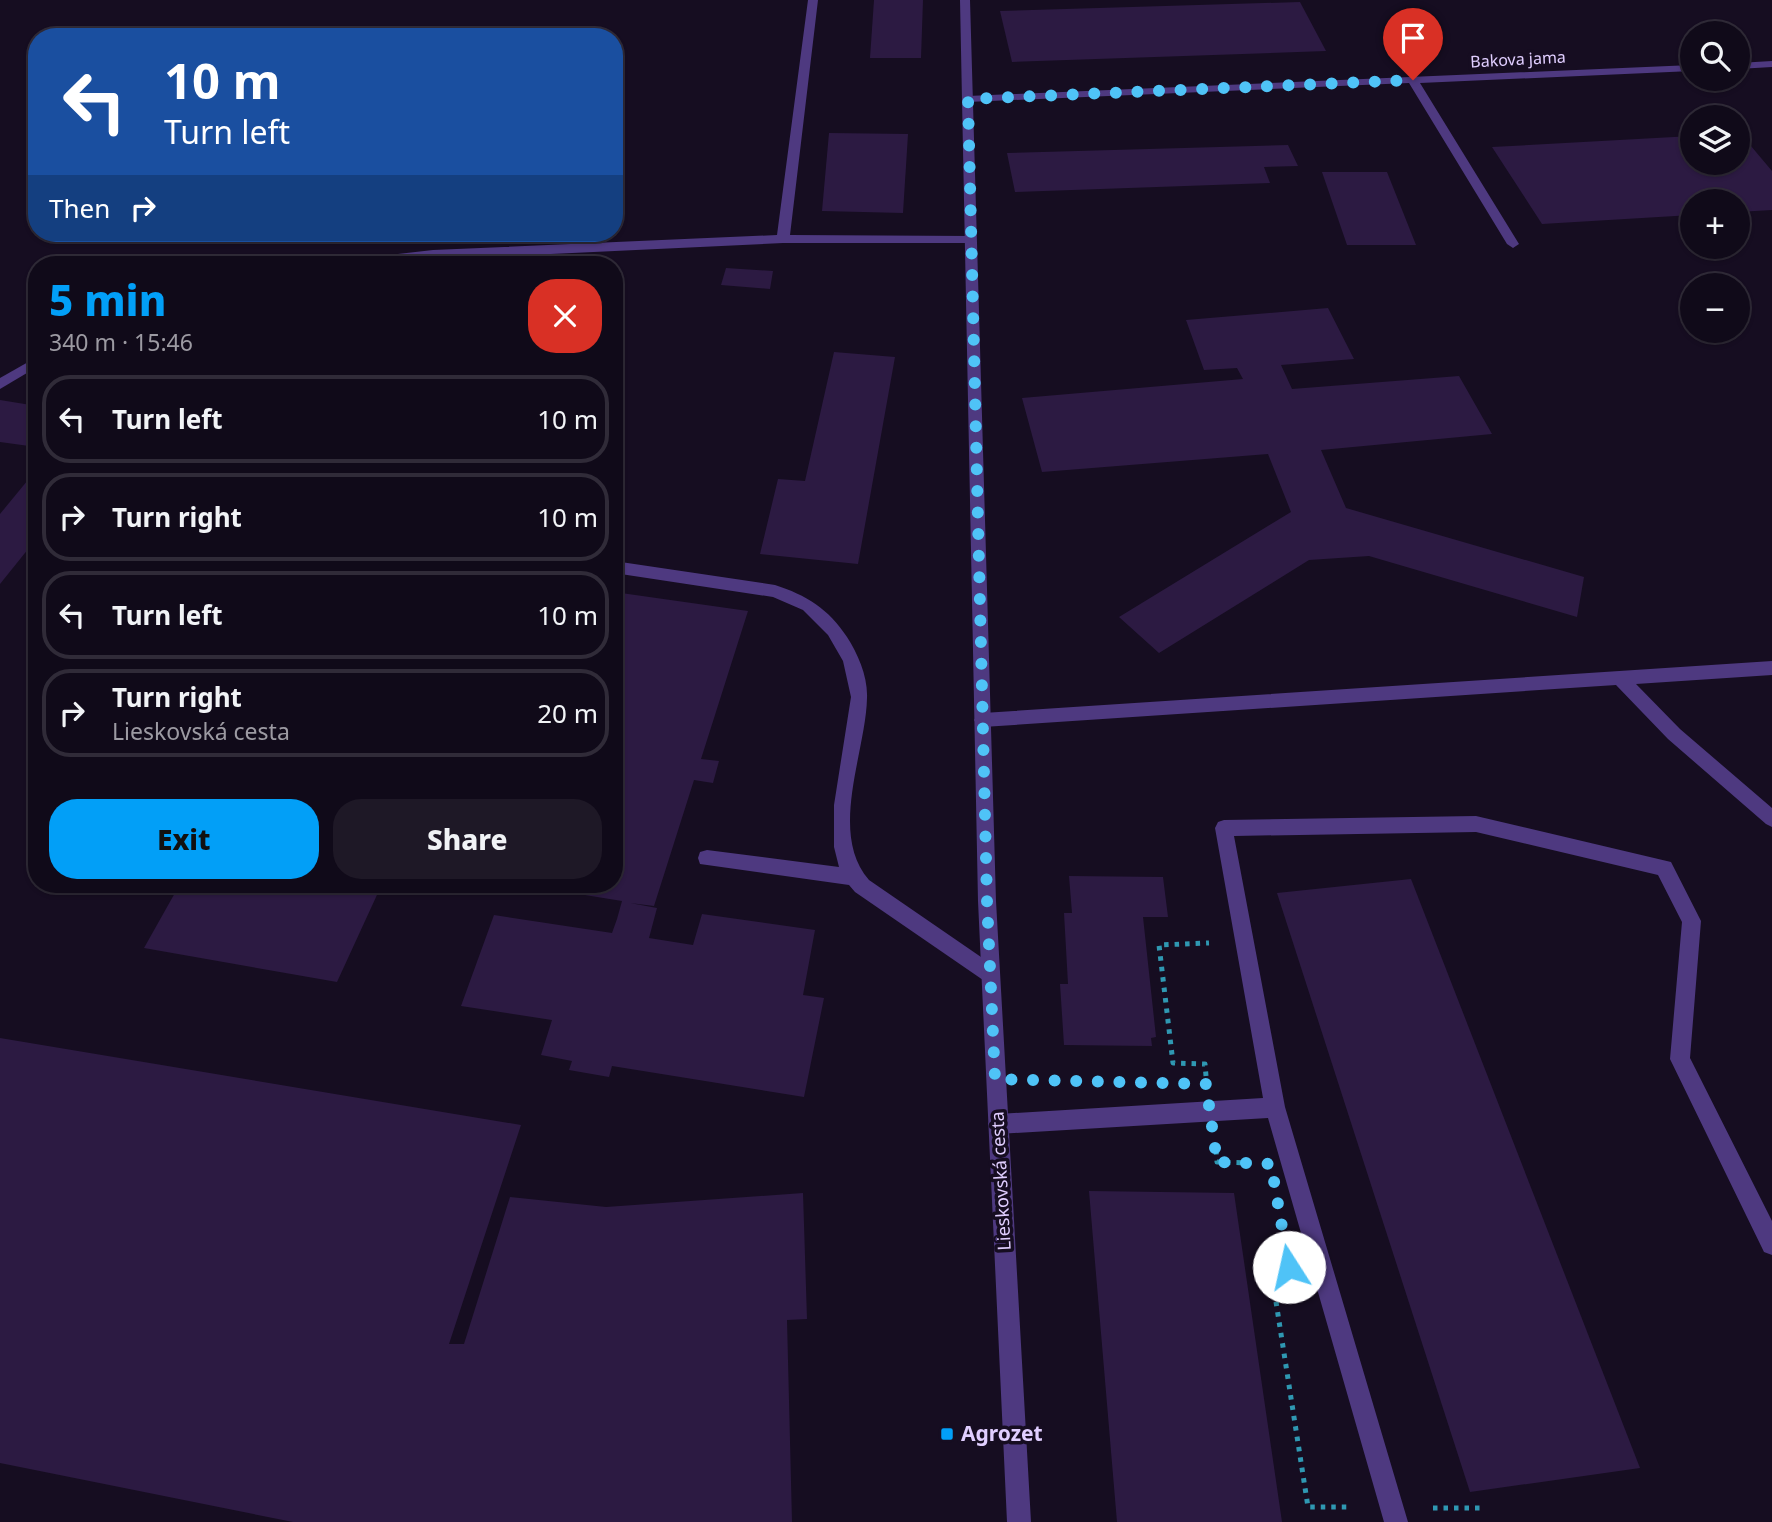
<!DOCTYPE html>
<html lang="en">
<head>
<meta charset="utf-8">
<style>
  body { margin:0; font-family:"Noto Sans",sans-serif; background:#1e1826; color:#f1f3f6; height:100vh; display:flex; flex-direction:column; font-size:26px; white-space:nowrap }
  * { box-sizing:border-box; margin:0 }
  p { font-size:23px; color:#9c9aa2 }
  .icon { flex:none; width:38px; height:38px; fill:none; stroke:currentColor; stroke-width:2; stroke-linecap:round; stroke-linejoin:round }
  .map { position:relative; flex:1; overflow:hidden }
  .details { position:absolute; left:28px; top:256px; width:595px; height:637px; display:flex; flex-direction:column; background:#100a19; border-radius:28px; box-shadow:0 2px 5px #0004,0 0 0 2px #302b38 }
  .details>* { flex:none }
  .banner { position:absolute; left:28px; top:28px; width:595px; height:214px; border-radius:28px; box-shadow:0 2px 5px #0004,0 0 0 2px #302b38; background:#1a4fa0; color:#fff; overflow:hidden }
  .fabs { position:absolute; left:1680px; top:21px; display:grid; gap:14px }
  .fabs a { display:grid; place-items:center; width:70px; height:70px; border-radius:50%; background:#100a19; box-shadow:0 2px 5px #0004,0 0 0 2px #302b38; font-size:35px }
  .pin { position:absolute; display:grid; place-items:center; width:60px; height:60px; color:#fff; margin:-72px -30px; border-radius:50% 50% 50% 0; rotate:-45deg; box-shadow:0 0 7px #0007 }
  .pin .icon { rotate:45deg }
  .me { position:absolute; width:77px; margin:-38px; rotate:350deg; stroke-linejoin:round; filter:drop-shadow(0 0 5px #0008) }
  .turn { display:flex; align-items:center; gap:24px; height:147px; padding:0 21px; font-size:32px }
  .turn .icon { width:91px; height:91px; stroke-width:2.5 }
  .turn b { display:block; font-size:49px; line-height:60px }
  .then { display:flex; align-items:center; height:66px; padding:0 21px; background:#0003; gap:14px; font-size:26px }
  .round { display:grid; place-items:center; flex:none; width:74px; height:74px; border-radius:28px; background:#1e1826 }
  .overview { display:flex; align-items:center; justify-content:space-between; height:119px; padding:0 21px }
  h1 { font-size:42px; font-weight:800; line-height:52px; color:#029ff7 }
  .button { display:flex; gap:14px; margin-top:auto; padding:14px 21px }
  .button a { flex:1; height:80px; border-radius:28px; background:#029ff7; color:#111; font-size:28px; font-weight:800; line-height:80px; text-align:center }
  .button a+a { background:#1e1826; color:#f1f3f6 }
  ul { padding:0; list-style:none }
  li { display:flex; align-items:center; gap:21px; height:88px; margin:0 14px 10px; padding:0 7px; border:4px solid #302b38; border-radius:28px }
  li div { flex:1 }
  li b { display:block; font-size:26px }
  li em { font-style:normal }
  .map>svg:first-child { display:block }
  .building { fill:#2c1a42 }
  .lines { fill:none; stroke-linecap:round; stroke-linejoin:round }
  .path { stroke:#2f98b2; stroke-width:5; stroke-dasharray:4.5 6; stroke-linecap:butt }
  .lane { fill:#4e3980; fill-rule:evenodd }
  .street { fill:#4e3980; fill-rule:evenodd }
  .route { stroke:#4fc3f7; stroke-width:12; stroke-dasharray:0 21.6 }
  .poi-dot { fill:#029ff7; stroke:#160d21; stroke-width:2.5 }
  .labels { text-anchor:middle; stroke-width:7; stroke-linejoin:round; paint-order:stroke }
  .far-street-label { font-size:16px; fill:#e0ceff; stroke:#160d21 }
  .street-label { font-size:18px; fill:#e0ceff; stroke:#160d21 }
  .near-poi-label { font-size:21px; font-weight:bold; fill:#e0ceff; stroke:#160d21; text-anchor:start }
</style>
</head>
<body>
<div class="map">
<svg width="1772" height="1522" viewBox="0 0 1772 1522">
  <rect width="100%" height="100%" fill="#160d21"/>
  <!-- building -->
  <g class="building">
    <polygon points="874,0 923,0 921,58 870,58"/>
    <polygon points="1300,2 1326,51 1012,62 1000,11"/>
    <polygon points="829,133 908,134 903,213 822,211"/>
    <polygon points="1740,133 1772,171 1772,210 1738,212 1738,201 1692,201 1692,215 1542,224 1492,147 1692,136 1692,163 1738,163 1738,134"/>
    <polygon points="1288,145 1298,166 1264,167 1270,183 1015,192 1007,153"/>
    <polygon points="1322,172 1387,172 1416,245 1347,245"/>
    <polygon points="726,268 773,271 770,289 721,285"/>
    <polygon points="1328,308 1354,359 1281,365 1292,389 1459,376 1492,434 1321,450 1346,508 1584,577 1577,617 1369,556 1309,560 1159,653 1119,617 1291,512 1268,454 1042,472 1022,398 1243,379 1237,368 1204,370 1186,320"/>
    <polygon points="834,352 895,357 858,564 760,554 778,479 805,481"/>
    <polygon points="0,400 37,406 37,436 29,446 0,442"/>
    <polygon points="37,469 37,538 0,584 0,514"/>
    <polygon points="614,592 748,611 701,759 719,761 713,783 694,780 654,906 630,903 657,908 649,938 693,945 702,914 815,930 803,995 824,998 804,1097 612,1066 609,1077 569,1070 572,1061 541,1055 552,1020 461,1006 494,915 612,933 617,919 622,901 523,885 614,884"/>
    <polygon points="1069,876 1163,877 1168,917 1143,917 1156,1037 1151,1038 1152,1046 1064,1045 1060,984 1068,984 1064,913 1072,913"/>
    <polygon points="1411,879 1640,1468 1470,1492 1277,893"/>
    <polygon points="180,884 382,884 337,982 144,948"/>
    <polygon points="0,1038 521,1125 449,1344 464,1344 510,1197 606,1207 803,1193 807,1319 787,1320 792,1522 293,1522 0,1463"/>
    <polygon points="1089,1191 1234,1193 1282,1522 1117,1522"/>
  </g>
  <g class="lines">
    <!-- path -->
    <g class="path">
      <polyline points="1206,1076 1205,1064 1173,1063 1159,945 1209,943"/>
      <polyline points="1216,1150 1217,1162 1252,1163"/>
      <polyline points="1285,1274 1274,1289 1308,1507 1351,1507"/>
      <polyline points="1433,1508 1485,1508"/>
    </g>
    <!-- lane -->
    <g class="lane">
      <polygon points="808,0 818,0 790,235 972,236 976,237 976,243 783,243 339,264 345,260 433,250 777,235"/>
      <polygon points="1772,61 1772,67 1738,69 1738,63"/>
      <polygon points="1692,65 1692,71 1420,83 1519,244 1513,248 1507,244 1409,83 968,102 962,99 968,96"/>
      <polygon points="37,357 37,367 0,389 0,378"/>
      <path d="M 614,561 L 775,585 C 806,595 829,609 847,637 C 858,654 868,677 867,698 C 866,752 828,833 869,880 L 997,968 L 1000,974 L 997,980 L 990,983 L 983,980 L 855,892 L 849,885 L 700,864 L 698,858 L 700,852 L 707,850 L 839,867 L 834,847 L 834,805 L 851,697 L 843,661 L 828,635 L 803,610 L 773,597 L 614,573 Z"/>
      <polygon points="1772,661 1772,675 1636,684 1680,729 1772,808 1772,827 1766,824 1668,739 1616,685 983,727 977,725 974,720 977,715 983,713"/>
      <polygon points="1476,816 1671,862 1701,921 1690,1058 1772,1221 1772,1255 1764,1252 1670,1059 1682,922 1658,875 1476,832 1234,836 1285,1107 1408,1522 1384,1522 1268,1118 998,1134 991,1131 988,1124 991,1117 998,1114 1263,1098 1215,828 1218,822 1224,820"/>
    </g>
    <!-- street -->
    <polygon class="street" points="960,0 970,0 996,901 1031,1522 1007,1522 978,901"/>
  </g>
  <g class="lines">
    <!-- route -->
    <polyline class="route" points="1289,1267 1271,1164 1217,1162 1206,1084 995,1079 987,901 968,99 1413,80"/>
  </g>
  <!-- markers -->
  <rect class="poi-dot" x="940" y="1427" width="14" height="14" rx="3.5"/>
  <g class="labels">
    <!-- far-street labels -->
    <g class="far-street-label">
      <text transform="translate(1518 59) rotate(-3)" y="6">Bakova jama</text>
    </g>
    <!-- street labels -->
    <g class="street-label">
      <text transform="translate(1001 1181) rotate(-93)" y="6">Lieskovská cesta</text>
    </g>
    <!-- near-poi labels -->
    <g class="near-poi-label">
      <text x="961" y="1441">Agrozet</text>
    </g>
  </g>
</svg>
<div class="fabs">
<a><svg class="icon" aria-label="search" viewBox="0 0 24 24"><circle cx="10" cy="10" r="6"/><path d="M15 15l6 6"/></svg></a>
<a><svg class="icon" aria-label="layers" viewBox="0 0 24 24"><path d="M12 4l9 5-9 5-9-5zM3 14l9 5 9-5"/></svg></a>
<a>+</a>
<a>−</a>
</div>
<div class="pin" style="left:1413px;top:80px;background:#d93025"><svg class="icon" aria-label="arrive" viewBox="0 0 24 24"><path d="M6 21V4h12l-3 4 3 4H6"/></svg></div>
<svg class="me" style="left:1289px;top:1267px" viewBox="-20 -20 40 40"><circle r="19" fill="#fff"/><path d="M0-13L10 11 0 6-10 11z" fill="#4fc3f7"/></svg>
<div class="banner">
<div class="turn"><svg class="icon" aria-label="left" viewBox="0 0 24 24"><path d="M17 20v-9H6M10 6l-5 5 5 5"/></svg><div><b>10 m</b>Turn left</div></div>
<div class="then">Then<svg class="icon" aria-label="right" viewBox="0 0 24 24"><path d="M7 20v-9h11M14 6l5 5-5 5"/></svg></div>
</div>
<section class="details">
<div class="overview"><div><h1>5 min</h1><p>340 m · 15:46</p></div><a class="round" style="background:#d93025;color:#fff"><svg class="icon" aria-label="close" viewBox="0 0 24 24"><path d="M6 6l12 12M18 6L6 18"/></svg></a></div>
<ul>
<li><svg class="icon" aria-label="left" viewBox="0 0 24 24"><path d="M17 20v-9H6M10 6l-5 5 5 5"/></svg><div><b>Turn left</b></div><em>10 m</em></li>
<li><svg class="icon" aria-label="right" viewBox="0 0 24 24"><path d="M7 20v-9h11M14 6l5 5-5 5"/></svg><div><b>Turn right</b></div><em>10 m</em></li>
<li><svg class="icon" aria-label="left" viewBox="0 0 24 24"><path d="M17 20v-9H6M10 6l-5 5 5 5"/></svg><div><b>Turn left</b></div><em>10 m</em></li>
<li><svg class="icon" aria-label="right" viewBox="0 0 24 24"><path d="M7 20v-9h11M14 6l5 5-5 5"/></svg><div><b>Turn right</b><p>Lieskovská cesta</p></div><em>20 m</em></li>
</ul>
<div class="button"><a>Exit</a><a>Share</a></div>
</section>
</div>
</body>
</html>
